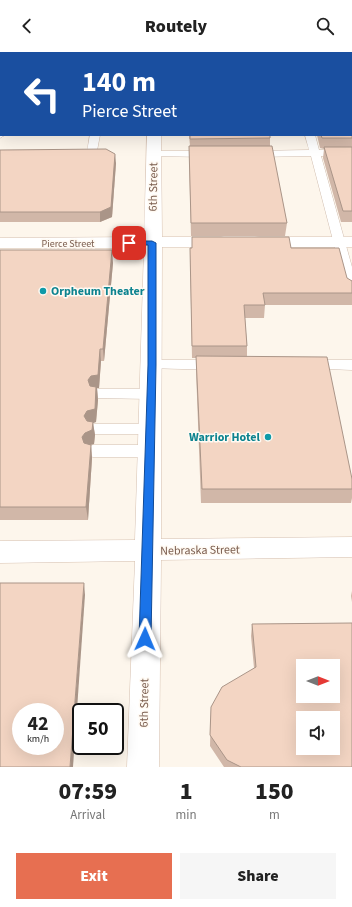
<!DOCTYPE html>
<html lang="en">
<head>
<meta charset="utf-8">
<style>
  body { margin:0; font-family:"Source Sans 3",sans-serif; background:#f6f6f6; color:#222; height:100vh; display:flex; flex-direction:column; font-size:15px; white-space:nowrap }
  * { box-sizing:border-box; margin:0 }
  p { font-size:13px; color:#767676 }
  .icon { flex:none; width:22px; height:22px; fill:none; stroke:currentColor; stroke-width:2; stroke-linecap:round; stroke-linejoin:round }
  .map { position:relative; height:715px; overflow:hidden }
  .drawer { display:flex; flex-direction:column; background:#fff; flex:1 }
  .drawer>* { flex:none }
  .hud { position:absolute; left:0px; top:0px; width:352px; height:84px; box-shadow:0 4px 16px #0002; background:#1a4fa0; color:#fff; overflow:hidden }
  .needle { width:26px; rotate:90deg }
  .tools { position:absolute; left:296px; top:607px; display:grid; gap:8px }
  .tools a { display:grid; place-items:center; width:44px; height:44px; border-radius:0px; background:#fff; box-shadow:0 4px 16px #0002; font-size:20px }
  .speed { position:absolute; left:12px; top:651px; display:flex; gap:8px; font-size:20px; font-weight:700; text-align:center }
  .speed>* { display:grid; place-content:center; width:52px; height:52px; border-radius:50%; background:#fff; box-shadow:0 4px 16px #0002; line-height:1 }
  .speed small { font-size:10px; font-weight:400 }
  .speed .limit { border:2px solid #111; border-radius:6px; background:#fff; color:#111 }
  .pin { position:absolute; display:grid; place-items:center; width:34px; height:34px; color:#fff; margin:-17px; border-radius:8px; box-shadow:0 2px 6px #0006 }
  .me { position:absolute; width:44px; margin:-22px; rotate:1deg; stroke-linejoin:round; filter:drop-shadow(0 0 3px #0008) }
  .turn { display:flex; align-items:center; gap:14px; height:84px; padding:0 16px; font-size:18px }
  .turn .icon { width:52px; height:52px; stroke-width:2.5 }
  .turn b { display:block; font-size:28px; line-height:34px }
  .eta { display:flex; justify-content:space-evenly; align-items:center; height:68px; text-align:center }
  .eta b { font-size:24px; font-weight:800; line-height:28px }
  .primary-button { display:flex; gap:8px; margin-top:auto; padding:8px 16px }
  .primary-button a { flex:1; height:46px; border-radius:0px; background:#e76f51; color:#fff; font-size:16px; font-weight:800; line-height:46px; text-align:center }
  .primary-button a+a { background:#f6f6f6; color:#222 }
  header { display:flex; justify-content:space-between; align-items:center; height:52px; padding:0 16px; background:#fff; font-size:18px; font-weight:800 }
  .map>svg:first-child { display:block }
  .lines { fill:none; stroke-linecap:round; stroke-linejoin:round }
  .service-casing { stroke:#d1beb0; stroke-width:1 }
  .minor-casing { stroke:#d1beb0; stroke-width:1 }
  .secondary-casing { stroke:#d6c0b0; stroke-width:1 }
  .service { fill:#fff; fill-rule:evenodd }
  .minor { fill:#fff; fill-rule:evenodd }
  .secondary { fill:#fff; fill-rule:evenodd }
  .wall { fill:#d1b7a8 }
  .shaded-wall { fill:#aa9588 }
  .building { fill:#f3d5c3; stroke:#aa9588; fill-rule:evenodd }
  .route { fill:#1a73e8; stroke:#114b97 }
  .culture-dot { fill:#0f9aa8; stroke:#fffaf3; stroke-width:1.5 }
  .labels { text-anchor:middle; stroke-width:3; stroke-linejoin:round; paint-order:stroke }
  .far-street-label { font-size:10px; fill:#7a5c4d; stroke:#fffaf3 }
  .street-label { font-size:12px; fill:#7a5c4d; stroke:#fffaf3 }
  .culture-label { font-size:12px; font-weight:bold; fill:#0d838f; stroke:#fffaf3; text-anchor:start }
</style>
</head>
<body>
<header><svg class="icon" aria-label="back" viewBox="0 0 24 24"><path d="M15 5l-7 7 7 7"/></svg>Routely<svg class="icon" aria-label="search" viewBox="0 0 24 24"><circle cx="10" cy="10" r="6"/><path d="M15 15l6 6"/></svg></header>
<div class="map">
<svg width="352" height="715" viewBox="0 0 352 715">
  <rect width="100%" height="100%" fill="#fdf6ec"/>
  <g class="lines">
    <defs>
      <g id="service">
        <polygon points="0,77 1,83 5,83 0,86"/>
        <polygon points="90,83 100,83 96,104 72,104 71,102 72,100 87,99"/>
        <polygon points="305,83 315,83 319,98 352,98 352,104 321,104 352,215 352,242 346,238 311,104 253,105 248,102 253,99 309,98"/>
        <polygon points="154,99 209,99 214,102 209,105 150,104 149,102"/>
        <polygon points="152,308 217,308 222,310 224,313 222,316 217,318 147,316 145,313 147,310"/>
        <polygon points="309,308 352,308 352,318 304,316 302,313 304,310"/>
        <polygon points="98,337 151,337 156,338 158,342 156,346 151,347 93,346 91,342 93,338"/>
        <polygon points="95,372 150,372 155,373 158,377 155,381 150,382 95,382 90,381 87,377 90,373"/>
        <polygon points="93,393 150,393 156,395 158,399 156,403 150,405 93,405 87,403 85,399 87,395"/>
      </g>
      <rect id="minor" x="0" y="30" width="1" height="8"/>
      <g id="secondary">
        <rect x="149" y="0" width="12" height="1"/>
        <polygon points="147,83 161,83 162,185 221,185 227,186 230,190 227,194 221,195 162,195 161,487 352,485 352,505 161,508 159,715 127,715 135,509 0,511 0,489 135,488 144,196 0,196 0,186 144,185"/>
        <polygon points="259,185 352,185 352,195 259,195 253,194 250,190 253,186"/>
      </g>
    </defs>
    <!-- service casing -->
    <use href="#service" class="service-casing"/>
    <!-- minor casing -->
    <use href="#minor" class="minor-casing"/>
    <!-- secondary casing -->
    <use href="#secondary" class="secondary-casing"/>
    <!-- service -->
    <use href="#service" class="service"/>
    <!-- minor -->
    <use href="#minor" class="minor"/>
    <!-- secondary -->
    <use href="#secondary" class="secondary"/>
  </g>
  <!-- wall -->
  <g class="wall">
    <polygon points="0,0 121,0 121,1 1,1 1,24 0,24"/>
    <polygon points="188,0 352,0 352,170 341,170 323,106 324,97 320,96 317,83 351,83 351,1 188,1"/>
    <polygon points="189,83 270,83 270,94 287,171 285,184 191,184 189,106 190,94"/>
    <polygon points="0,98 116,111 112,165 100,170 0,170"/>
    <polygon points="192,185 291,196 347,226 352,229 352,253 265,253 264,266 245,266 247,294 247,304 352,427 352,446 351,451 201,451 196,318 196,306 192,306 190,209 190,196 192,196"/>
    <polygon points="0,198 113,211 104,309 101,309 99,336 97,336 98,348 96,370 93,371 95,383 94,392 89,393 91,393 92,406 88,468 0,468"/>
    <polygon points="352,539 352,550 351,544"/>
    <polygon points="252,572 352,715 224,715 210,694 211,655 254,616 251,584"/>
  </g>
  <!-- shaded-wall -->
  <g class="shaded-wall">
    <polygon points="115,102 116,111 112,165 100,170 100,160"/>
    <polygon points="112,198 113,211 104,309 103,297"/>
    <polygon points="100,297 101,309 99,336 97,336 98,348 96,370 93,371 95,383 94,392 87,394 84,398 82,385 89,372 84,364 90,341 88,328"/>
    <polygon points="91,393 92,406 88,468 86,455"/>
    <polygon points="84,531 85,543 73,715 70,715"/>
  </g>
  <!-- building -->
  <g class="building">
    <polygon points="0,0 119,0 15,0 15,1 1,1 1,15 0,15"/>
    <polygon points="190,0 352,0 352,17 351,16 351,24 351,1 193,1"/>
    <polygon points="351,25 352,26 352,86 322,86 321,83 351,83"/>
    <polygon points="190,83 270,83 270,86 190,87"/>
    <polygon points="189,94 272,94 287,171 191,171"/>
    <polygon points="324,95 352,95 352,159 343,159"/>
    <polygon points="106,97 115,102 111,155 100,160 0,160 0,98"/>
    <polygon points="192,185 289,185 291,196 339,196 347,226 352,229 352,241 263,241 265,253 244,253 247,294 192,294 190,196 192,196"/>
    <polygon points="0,198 112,198 103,297 100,297 98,323 91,324 88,328 90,334 96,335 95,357 87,359 84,364 87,369 93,370 92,378 85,381 82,385 84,391 91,393 86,455 0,455"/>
    <polygon points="196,304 327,305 352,427 352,437 202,437"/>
    <path d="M 0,531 L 84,531 L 70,715 L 0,715 ZM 21,660 L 55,660 L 55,694 L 21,694 Z"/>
    <path d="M 352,571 L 352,715 L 241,715 L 227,708 L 210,683 L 211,655 L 222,635 L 256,615 L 252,572 ZM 303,614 L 333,614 L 333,644 L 303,644 ZM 303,666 L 333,666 L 333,696 L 303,696 Z"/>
  </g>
  <!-- route -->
  <polygon class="route" points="127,189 152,189 156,191 156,313 151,587 149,591 145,593 141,591 139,587 148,313 148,193 129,193 125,191"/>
  <!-- markers -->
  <g class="culture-dot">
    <circle cx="43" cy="239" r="4"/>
    <circle cx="268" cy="385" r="4"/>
  </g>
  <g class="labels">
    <!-- far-street labels -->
    <g class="far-street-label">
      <text x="68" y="195">Pierce Street</text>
    </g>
    <!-- street labels -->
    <g class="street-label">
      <text transform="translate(153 135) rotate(-89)" y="4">6th Street</text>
      <text transform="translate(200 498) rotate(-1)" y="4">Nebraska Street</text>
      <text transform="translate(144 651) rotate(-89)" y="4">6th Street</text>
    </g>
    <!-- culture labels -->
    <g class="culture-label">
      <text x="51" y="243">Orpheum Theater</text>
      <text x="260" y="389" text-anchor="end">Warrior Hotel</text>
    </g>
  </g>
</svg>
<div class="tools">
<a><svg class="needle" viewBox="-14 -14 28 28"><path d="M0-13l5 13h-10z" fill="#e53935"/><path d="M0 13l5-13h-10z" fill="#767676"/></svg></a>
<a><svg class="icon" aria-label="sound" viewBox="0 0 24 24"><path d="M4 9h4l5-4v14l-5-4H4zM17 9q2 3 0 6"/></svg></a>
</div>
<div class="speed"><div>42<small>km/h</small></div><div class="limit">50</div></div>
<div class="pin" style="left:129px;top:191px;background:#d93025"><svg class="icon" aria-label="arrive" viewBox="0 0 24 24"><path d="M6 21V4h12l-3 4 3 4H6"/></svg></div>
<svg class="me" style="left:145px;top:587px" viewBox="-20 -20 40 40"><path d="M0-17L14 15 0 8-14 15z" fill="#1a73e8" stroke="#fff" stroke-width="4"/></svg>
<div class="hud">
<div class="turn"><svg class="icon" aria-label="left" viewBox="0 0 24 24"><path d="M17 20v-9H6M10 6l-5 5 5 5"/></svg><div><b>140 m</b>Pierce Street</div></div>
</div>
</div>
<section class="drawer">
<div class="eta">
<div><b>07:59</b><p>Arrival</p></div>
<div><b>1</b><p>min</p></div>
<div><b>150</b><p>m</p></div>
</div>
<div class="primary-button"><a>Exit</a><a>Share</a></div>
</section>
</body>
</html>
